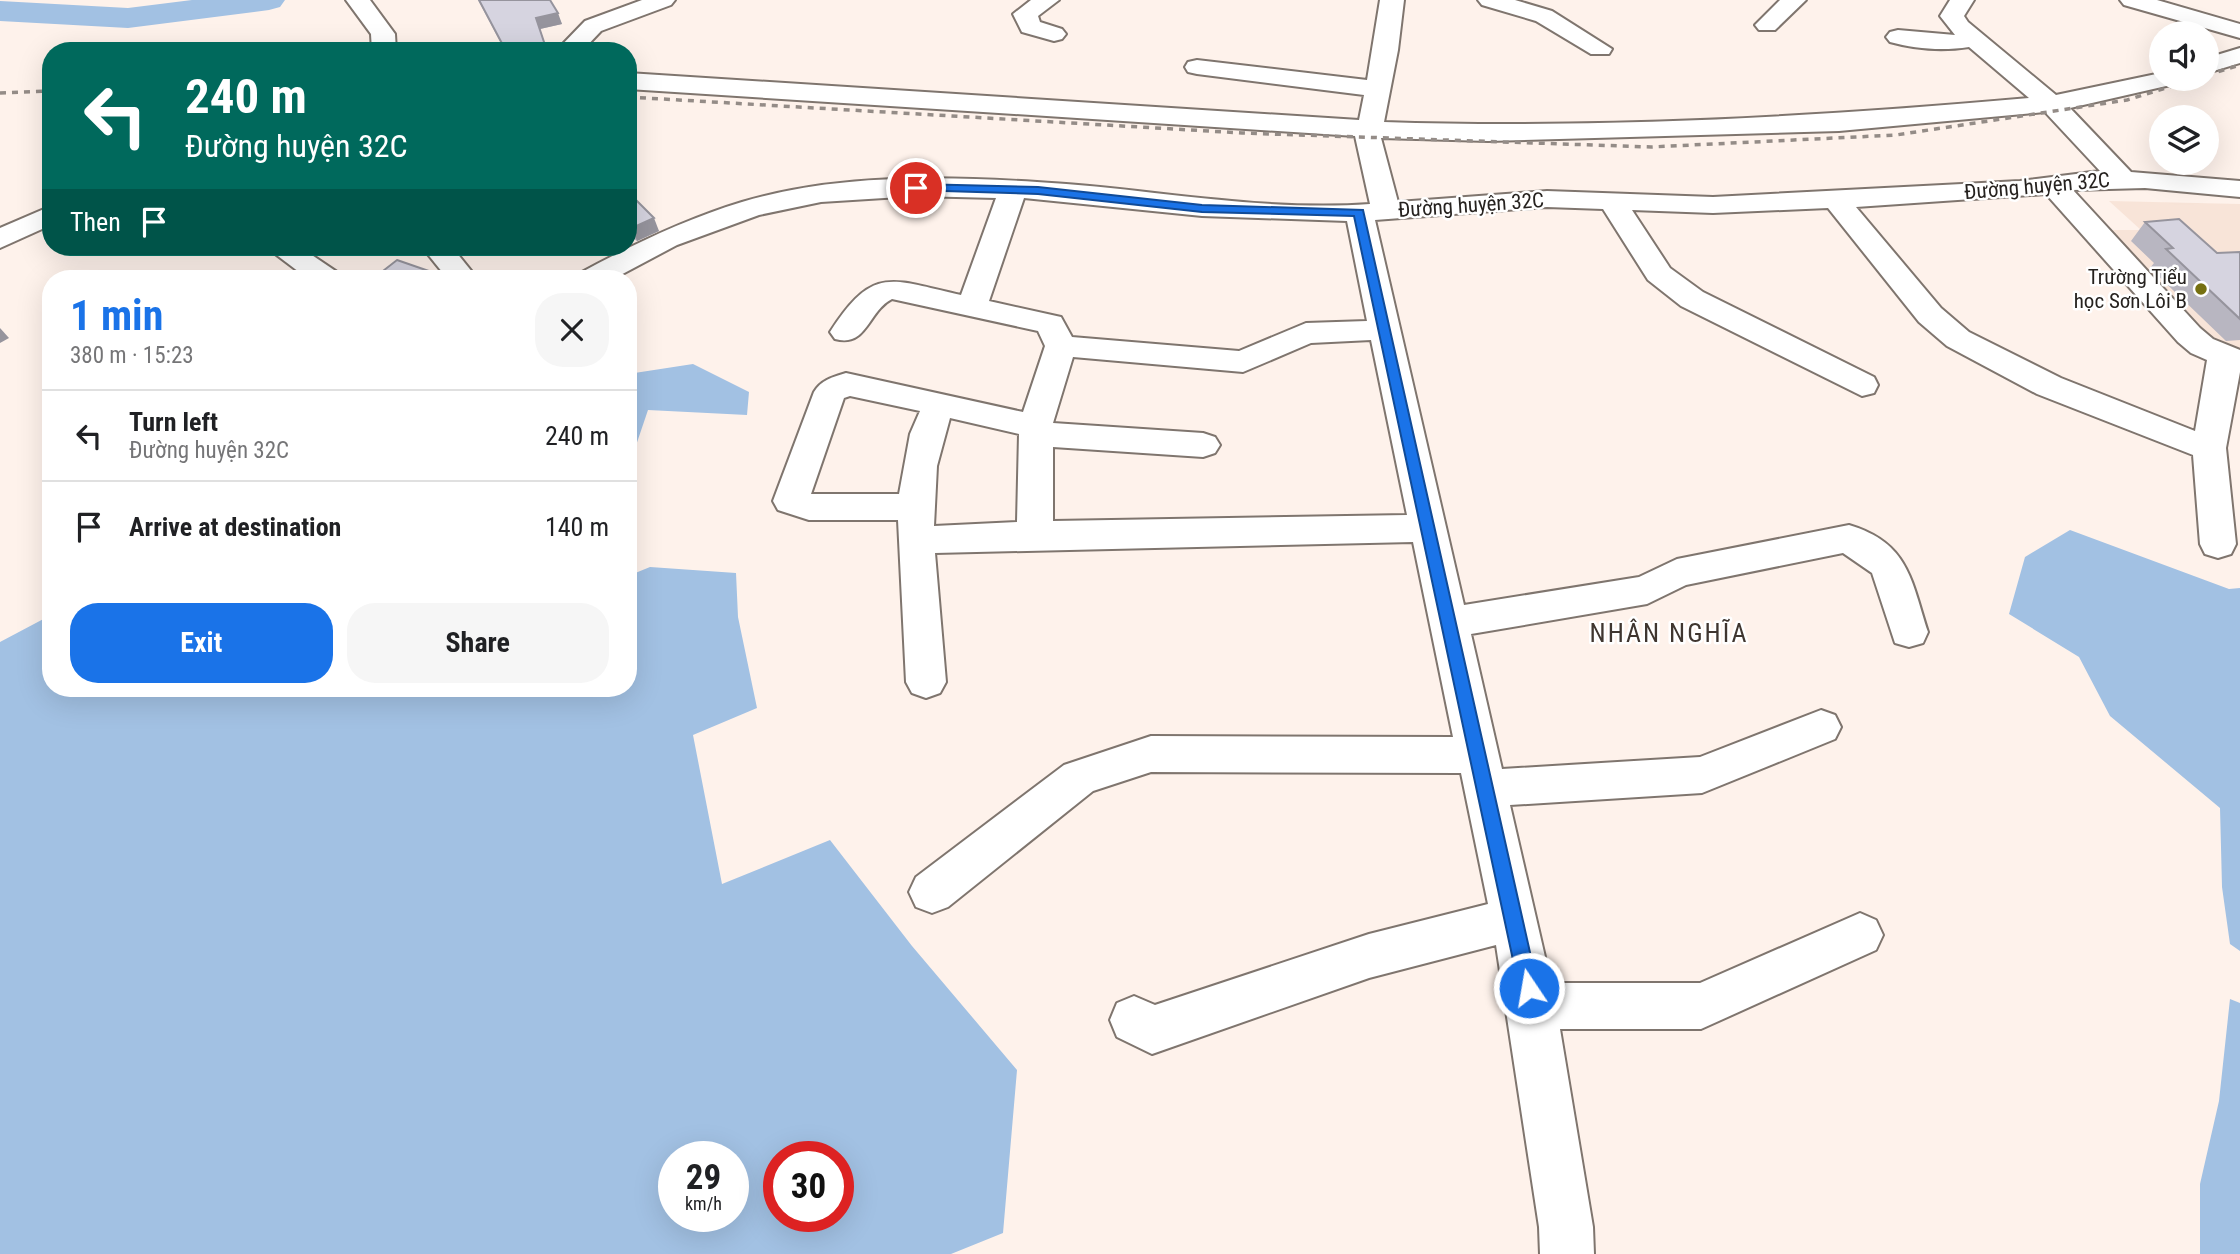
<!DOCTYPE html>
<html lang="en">
<head>
<meta charset="utf-8">
<style>
  body { margin:0; font-family:"Roboto Condensed",sans-serif; background:#f6f6f6; color:#202124; height:100vh; display:flex; flex-direction:column; font-size:26px; white-space:nowrap }
  * { box-sizing:border-box; margin:0 }
  p { font-size:23px; color:#757577 }
  .icon { flex:none; width:38px; height:38px; fill:none; stroke:currentColor; stroke-width:2; stroke-linecap:round; stroke-linejoin:round }
  .map { position:relative; flex:1; overflow:hidden }
  .side { position:absolute; left:42px; top:270px; width:595px; height:427px; display:flex; flex-direction:column; background:#fff; border-radius:28px; box-shadow:0 7px 28px #0002 }
  .side>* { flex:none }
  .hud { position:absolute; left:42px; top:42px; width:595px; height:214px; border-radius:28px; box-shadow:0 7px 28px #0002; background:#00695c; color:#fff; overflow:hidden }
  .controls { position:absolute; left:2149px; top:21px; display:grid; gap:14px }
  .controls a { display:grid; place-items:center; width:70px; height:70px; border-radius:50%; background:#fff; box-shadow:0 7px 28px #0002; font-size:35px }
  .speed { position:absolute; left:658px; top:1141px; display:flex; gap:14px; font-size:35px; font-weight:700; text-align:center }
  .speed>* { display:grid; place-content:center; width:91px; height:91px; border-radius:50%; background:#fff; box-shadow:0 7px 28px #0002; line-height:1 }
  .speed small { font-size:18px; font-weight:400 }
  .speed .limit { border:10px solid #d22; background:#fff; color:#111 }
  .pin { position:absolute; display:grid; place-items:center; width:60px; height:60px; color:#fff; margin:-30px; border:4px solid #fff; border-radius:50%; box-shadow:0 2px 7px #0007 }
  .me { position:absolute; width:77px; margin:-38px; rotate:348deg; stroke-linejoin:round; filter:drop-shadow(0 0 5px #0008) }
  .turn { display:flex; align-items:center; gap:24px; height:147px; padding:0 28px; font-size:32px }
  .turn .icon { width:91px; height:91px; stroke-width:2.5 }
  .turn b { display:block; font-size:49px; line-height:60px }
  .then { display:flex; align-items:center; height:66px; padding:0 28px; background:#0003; gap:14px; font-size:26px }
  .round { display:grid; place-items:center; flex:none; width:74px; height:74px; border-radius:28px; background:#f6f6f6 }
  .headline { display:flex; align-items:center; justify-content:space-between; height:119px; padding:0 28px }
  h1 { font-size:42px; font-weight:700; line-height:52px; color:#1a73e8 }
  .button { display:flex; gap:14px; margin-top:auto; padding:14px 28px }
  .button a { flex:1; height:80px; border-radius:28px; background:#1a73e8; color:#fff; font-size:28px; font-weight:700; line-height:80px; text-align:center }
  .button a+a { background:#f6f6f6; color:#202124 }
  ul { padding:0; list-style:none }
  li { display:flex; align-items:center; gap:21px; height:91px; padding:0 28px; border-top:2px solid #e0e0e0 }
  li div { flex:1 }
  li b { display:block; font-size:26px }
  li em { font-style:normal }
  .map>svg:first-child { display:block }
  .built { fill:#f8e4d8 }
  .water { fill:#a2c1e3; fill-rule:evenodd }
  .lines { fill:none; stroke-linecap:round; stroke-linejoin:round }
  .river { fill:#a2c1e3; fill-rule:evenodd }
  .minor-casing { stroke:#7f756e; stroke-width:4 }
  .minor { fill:#fff; fill-rule:evenodd }
  .rail { stroke:#948c87; stroke-width:3.5; stroke-dasharray:6 6; stroke-linecap:butt }
  .wall { fill:#b8b6c1 }
  .shaded-wall { fill:#96949d }
  .building { fill:#d6d4e0; stroke:#96949d; stroke-width:2 }
  .route { fill:#1a73e8; stroke:#114b97; stroke-width:2 }
  .poi-dot { fill:#767010; stroke:#fff; stroke-width:2.5 }
  .labels { text-anchor:middle; stroke-width:5; stroke-linejoin:round; paint-order:stroke }
  .far-street-label { font-size:21px; fill:#26221f; stroke:#fff }
  .far-poi-label { font-size:21px; fill:#26221f; stroke:#fff; text-anchor:end }
  .neighbourhood-label { font-size:26px; letter-spacing:2px; fill:#3f3630; stroke:#fff }
</style>
</head>
<body>
<div class="map">
<svg width="2240" height="1254" viewBox="0 0 2240 1254">
  <rect width="100%" height="100%" fill="#fef2eb"/>
  <!-- built -->
  <polygon class="built" points="2109,201 2240,204 2240,356 2218,348 2105,230 2141,230"/>
  <!-- water -->
  <g class="water">
    <polygon points="693,364 749,392 747,415 648,410 628,469 628,374"/>
    <polygon points="2070,530 2229,589 2240,588 2240,951 2230,944 2222,887 2220,808 2110,716 2079,657 2009,614 2025,557"/>
    <path d="M 650,567 L 736,573 L 738,617 L 757,708 L 693,735 L 722,884 L 830,840 L 912,946 L 1017,1070 L 1003,1233 L 951,1254 L 0,1254 L 0,642 L 51,615 L 51,688 L 628,688 L 628,576 ZM 674,1157 L 733,1157 L 733,1216 L 674,1216 ZM 779,1157 L 838,1157 L 838,1216 L 779,1216 Z"/>
    <polygon points="2230,999 2240,1003 2240,1254 2200,1254 2200,1184 2219,1101"/>
  </g>
  <g class="lines">
    <!-- river -->
    <polygon class="river" points="192,0 285,0 280,7 269,10 128,28 0,21 0,1 128,8"/>
    <defs>
      <g id="minor">
        <polygon points="346,0 370,0 395,34 396,51 372,51 371,34"/>
        <polygon points="642,0 675,0 671,5 601,31 582,51 556,51 585,21"/>
        <polygon points="1031,0 1059,0 1038,16 1040,22 1062,29 1066,34 1062,39 1054,41 1022,32 1013,14"/>
        <path d="M 1380,0 L 1404,0 L 1398,50 L 1384,122 C 1599,129 1815,117 2029,98 L 1969,47 C 1943,51 1915,49 1890,42 L 1886,37 L 1890,32 L 1898,30 L 1955,35 L 1940,16 L 1950,0 L 1974,0 L 1964,16 L 1968,22 L 2056,95 L 2161,73 L 2161,79 L 2178,79 L 2175,84 L 2070,108 L 2131,172 L 2240,181 L 2240,197 L 2145,188 L 2073,190 L 2200,328 L 2213,339 L 2240,350 L 2240,372 L 2226,448 L 2236,544 L 2231,554 L 2218,558 L 2205,554 L 2200,544 L 2193,455 L 2037,394 L 1947,346 L 1919,322 L 1828,208 L 1713,213 L 1632,210 L 1670,268 L 1703,292 L 1874,377 L 1878,385 L 1874,393 L 1862,396 L 1681,306 L 1648,280 L 1603,209 L 1547,207 L 1375,220 L 1464,605 L 1639,577 L 1677,559 L 1849,525 C 1909,543 1911,580 1928,632 L 1923,643 L 1909,647 L 1895,643 L 1872,573 L 1843,553 L 1686,585 L 1647,604 L 1471,634 L 1502,769 L 1700,757 L 1821,710 L 1835,715 L 1841,727 L 1835,739 L 1702,793 L 1510,805 L 1551,983 L 1700,983 L 1860,913 L 1876,920 L 1883,935 L 1876,950 L 1701,1029 L 1560,1029 L 1593,1227 L 1594,1254 L 1540,1254 L 1539,1227 L 1496,945 L 1369,978 L 1152,1054 L 1117,1037 L 1110,1020 L 1117,1003 L 1134,996 L 1155,1005 L 1369,934 L 1488,904 L 1461,773 L 1151,772 L 1093,791 L 948,907 L 932,913 L 916,907 L 909,892 L 916,877 L 1064,765 L 1151,736 L 1453,737 L 1413,542 L 935,553 L 946,682 L 940,693 L 926,698 L 912,693 L 906,682 L 898,520 L 809,520 L 778,510 L 773,501 L 814,392 C 821,380 833,377 846,373 L 1023,412 L 1045,346 L 1038,331 L 892,299 C 868,311 867,348 835,339 L 830,332 C 874,264 891,280 961,295 L 996,198 L 916,196 L 821,202 L 759,215 L 677,245 L 615,278 L 578,278 L 582,272 C 634,244 686,219 742,202 C 835,174 942,176 1037,182 C 1148,188 1259,212 1370,204 L 1355,136 L 628,89 L 628,73 L 1359,120 L 1364,95 L 1197,74 L 1188,72 L 1185,67 L 1188,62 L 1197,60 L 1367,80 ZM 2045,112 L 2100,171 L 2020,181 L 1713,197 L 1547,191 L 1398,202 L 1381,138 L 1488,141 L 1839,131 ZM 2046,194 L 2178,342 L 2191,353 L 2207,360 L 2195,431 L 2061,378 L 1969,332 L 1941,308 L 1856,207 ZM 1024,198 L 1202,216 L 1347,221 L 1367,321 L 1306,323 L 1239,351 L 1072,337 L 1061,317 L 989,301 ZM 1371,340 L 1407,515 L 1053,521 L 1053,447 L 1203,457 L 1215,453 L 1220,445 L 1215,437 L 1203,433 L 1053,423 L 1073,357 L 1243,372 L 1311,343 ZM 850,396 L 920,411 L 910,434 L 899,494 L 811,494 L 844,398 ZM 950,418 L 1019,434 L 1017,522 L 934,526 L 937,466 Z"/>
        <polygon points="1478,0 1515,0 1552,11 1612,49 1609,54 1591,54 1536,21 1482,5"/>
        <polygon points="1780,0 1806,0 1775,30 1759,30 1755,25"/>
        <polygon points="2120,0 2157,0 2240,24 2240,38 2124,5"/>
        <polygon points="2240,48 2240,63 2207,73 2207,58"/>
        <polygon points="51,206 51,225 0,248 0,228"/>
        <polygon points="266,247 300,247 337,272 341,278 307,278"/>
        <polygon points="422,247 452,247 477,278 447,278"/>
      </g>
    </defs>
    <!-- minor casing -->
    <use href="#minor" class="minor-casing"/>
    <!-- minor -->
    <use href="#minor" class="minor"/>
    <!-- rail -->
    <g class="rail">
      <polyline points="2207,75 2240,65"/>
      <polyline points="0,93 51,91"/>
      <polyline points="628,97 1242,133 1651,147 1896,135 2127,100 2195,79"/>
    </g>
  </g>
  <!-- wall -->
  <g class="wall">
    <polygon points="478,0 550,0 562,24 540,29 547,51 505,51"/>
    <polygon points="628,199 659,231 637,241 628,234"/>
    <polygon points="2145,222 2217,253 2240,252 2240,340 2226,341 2150,268 2154,263 2131,241"/>
  </g>
  <!-- shaded-wall -->
  <g class="shaded-wall">
    <polygon points="558,13 562,24 540,29 547,51 537,51 536,47 536,18"/>
    <polygon points="654,218 659,231 637,241 632,228"/>
    <polygon points="0,328 9,338 0,343"/>
  </g>
  <!-- building -->
  <g class="building">
    <polygon points="479,0 550,0 558,13 536,18 545,45 536,47 537,51 506,51"/>
    <polygon points="633,197 654,218 632,228 628,225 628,199"/>
    <polygon points="2179,219 2217,253 2240,252 2240,319 2166,249 2173,248 2145,222"/>
    <polygon points="397,260 449,278 374,278"/>
  </g>
  <!-- route -->
  <polygon class="route" points="916,184 1038,187 1202,205 1363,210 1538,988 1536,995 1529,998 1522,995 1519,988 1354,216 1202,212 1038,194 912,190 911,188"/>
  <!-- markers -->
  <circle class="poi-dot" cx="2201" cy="289" r="7"/>
  <g class="labels">
    <!-- far-street labels -->
    <g class="far-street-label">
      <text transform="translate(2037 186) rotate(-5)" y="7">Đường huyện 32C</text>
      <text transform="translate(1471 205) rotate(-4)" y="7">Đường huyện 32C</text>
    </g>
    <!-- far-poi labels -->
    <g class="far-poi-label">
      <text x="2187" y="284">Trường Tiểu<tspan x="2187" dy="24">học Sơn Lôi B</tspan></text>
    </g>
    <!-- neighbourhood labels -->
    <g class="neighbourhood-label">
      <text x="1669" y="642">NHÂN NGHĨA</text>
    </g>
  </g>
</svg>
<div class="controls">
<a><svg class="icon" aria-label="sound" viewBox="0 0 24 24"><path d="M4 9h4l5-4v14l-5-4H4zM17 9q2 3 0 6"/></svg></a>
<a><svg class="icon" aria-label="layers" viewBox="0 0 24 24"><path d="M12 4l9 5-9 5-9-5zM3 14l9 5 9-5"/></svg></a>
</div>
<div class="speed"><div>29<small>km/h</small></div><div class="limit">30</div></div>
<div class="pin" style="left:916px;top:188px;background:#d93025"><svg class="icon" aria-label="arrive" viewBox="0 0 24 24"><path d="M6 21V4h12l-3 4 3 4H6"/></svg></div>
<svg class="me" style="left:1529px;top:988px" viewBox="-20 -20 40 40"><circle r="17" fill="#1a73e8" stroke="#fff" stroke-width="3"/><path d="M0-11L8 9 0 5-8 9z" fill="#fff"/></svg>
<div class="hud">
<div class="turn"><svg class="icon" aria-label="left" viewBox="0 0 24 24"><path d="M17 20v-9H6M10 6l-5 5 5 5"/></svg><div><b>240 m</b>Đường huyện 32C</div></div>
<div class="then">Then<svg class="icon" aria-label="arrive" viewBox="0 0 24 24"><path d="M6 21V4h12l-3 4 3 4H6"/></svg></div>
</div>
<section class="side">
<div class="headline"><div><h1>1 min</h1><p>380 m · 15:23</p></div><a class="round"><svg class="icon" aria-label="close" viewBox="0 0 24 24"><path d="M6 6l12 12M18 6L6 18"/></svg></a></div>
<ul>
<li><svg class="icon" aria-label="left" viewBox="0 0 24 24"><path d="M17 20v-9H6M10 6l-5 5 5 5"/></svg><div><b>Turn left</b><p>Đường huyện 32C</p></div><em>240 m</em></li>
<li><svg class="icon" aria-label="arrive" viewBox="0 0 24 24"><path d="M6 21V4h12l-3 4 3 4H6"/></svg><div><b>Arrive at destination</b></div><em>140 m</em></li>
</ul>
<div class="button"><a>Exit</a><a>Share</a></div>
</section>
</div>
</body>
</html>
